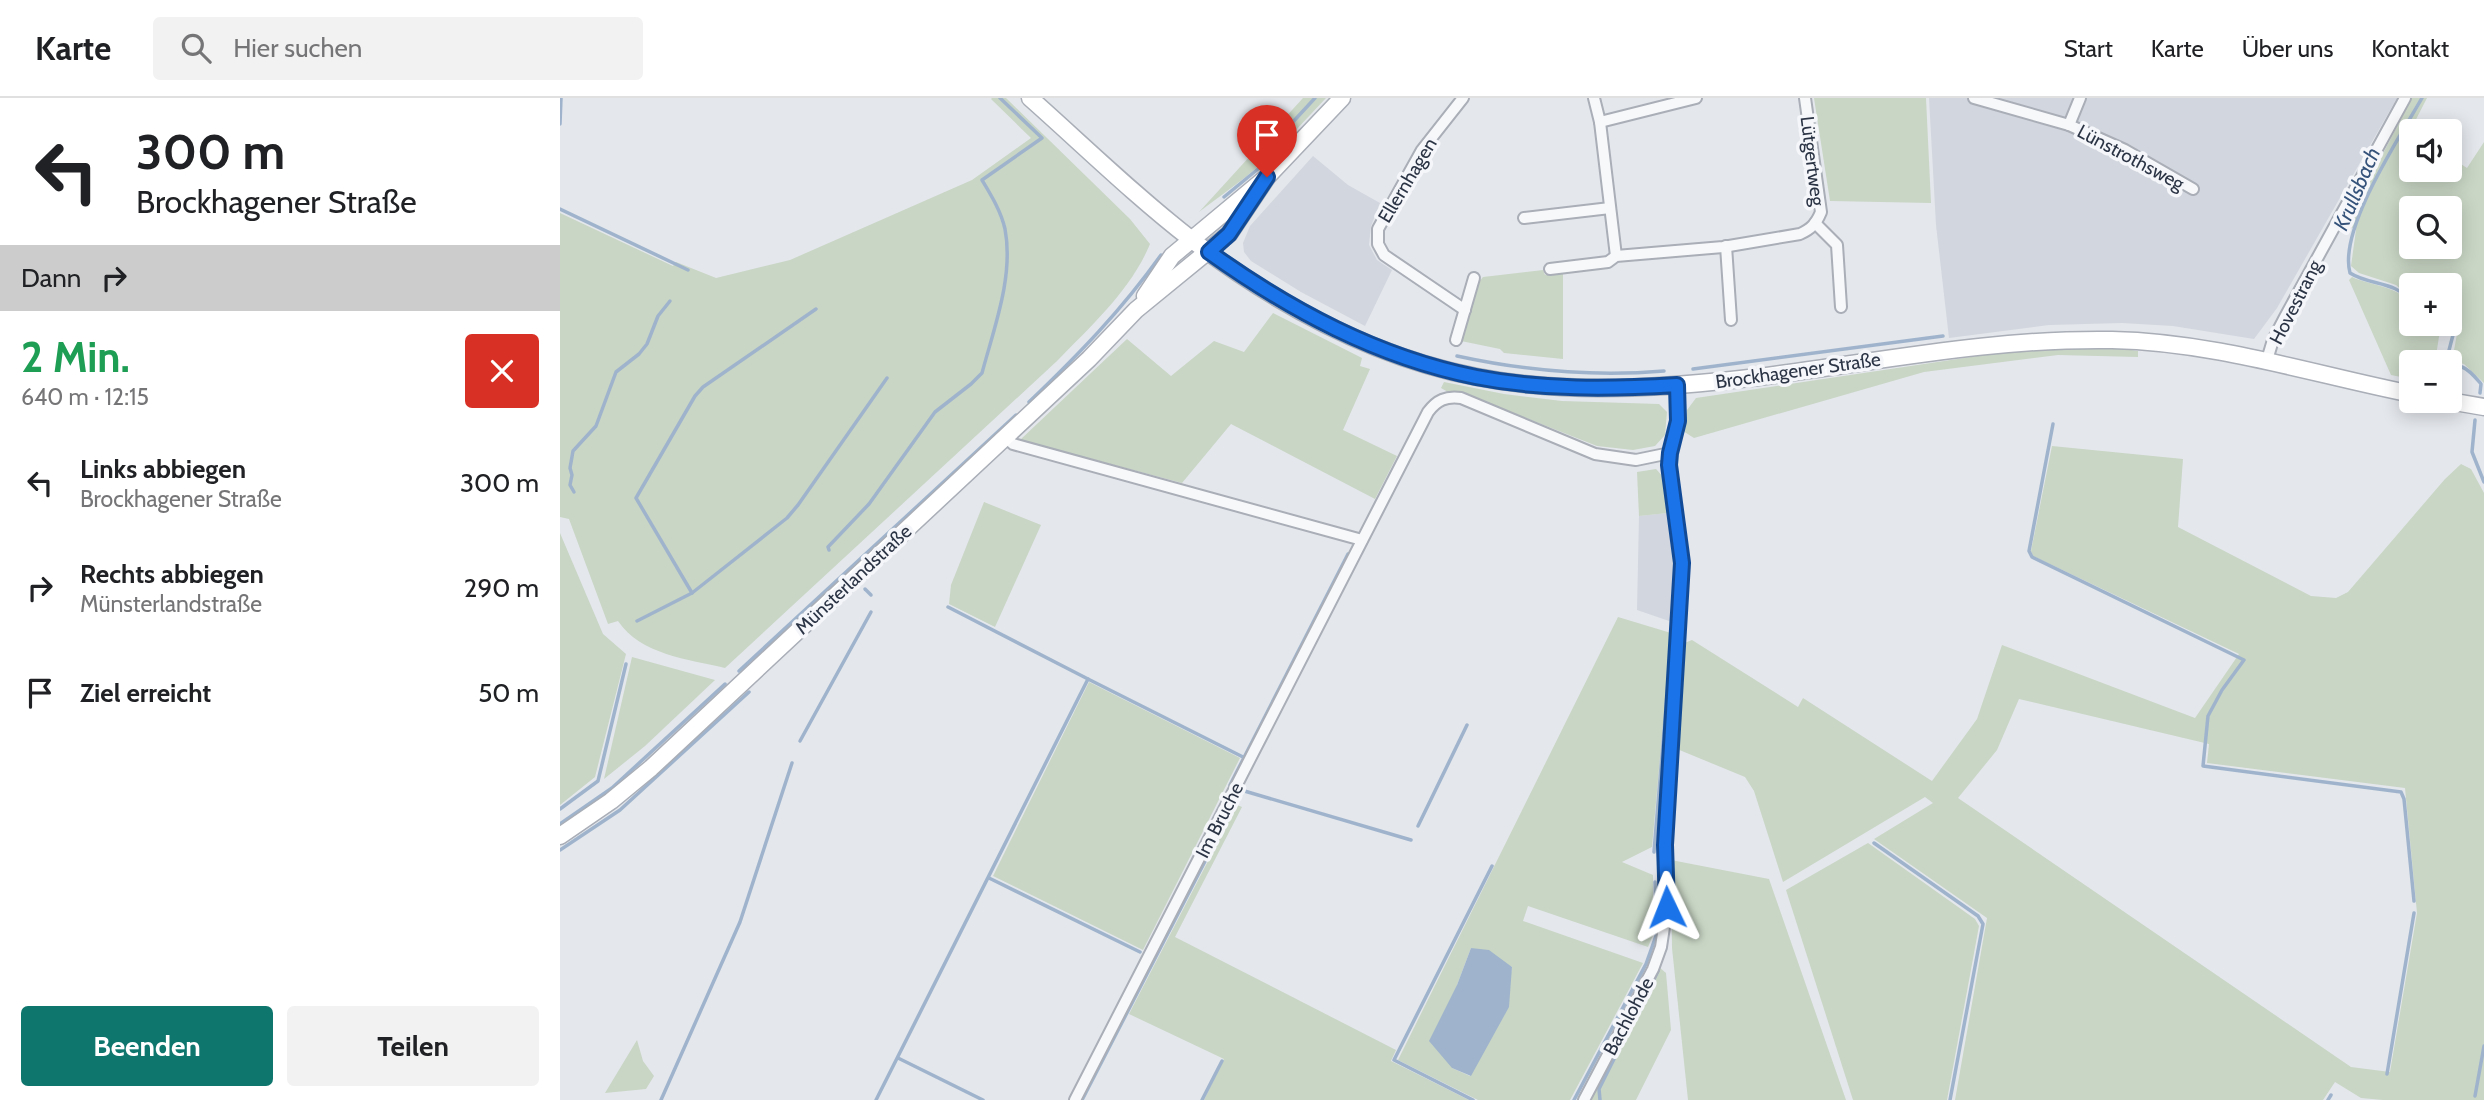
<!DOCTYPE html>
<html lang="de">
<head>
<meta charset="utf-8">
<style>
  body { margin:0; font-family:Cabin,sans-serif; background:#f2f2f2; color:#202124; height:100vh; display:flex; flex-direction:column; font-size:26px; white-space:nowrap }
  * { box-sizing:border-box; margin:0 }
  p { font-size:23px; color:#757577 }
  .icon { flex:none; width:38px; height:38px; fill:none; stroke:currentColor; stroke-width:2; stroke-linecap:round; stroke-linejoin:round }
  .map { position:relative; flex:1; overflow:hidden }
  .drawer { display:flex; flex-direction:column; background:#fff; width:560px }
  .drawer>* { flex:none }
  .hud { background:#fff; color:#202124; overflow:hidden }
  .buttons { position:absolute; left:1839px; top:21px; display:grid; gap:14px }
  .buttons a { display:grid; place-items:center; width:63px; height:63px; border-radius:7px; background:#fff; box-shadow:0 4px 18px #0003; font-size:35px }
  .pin { position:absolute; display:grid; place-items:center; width:60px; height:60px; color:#fff; margin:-72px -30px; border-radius:50% 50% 50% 0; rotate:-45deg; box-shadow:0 0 7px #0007 }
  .pin .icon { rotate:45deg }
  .me { position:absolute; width:77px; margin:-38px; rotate:358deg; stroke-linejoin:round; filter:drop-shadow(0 0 5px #0008) }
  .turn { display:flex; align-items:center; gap:24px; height:147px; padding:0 21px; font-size:32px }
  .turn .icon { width:91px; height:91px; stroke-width:2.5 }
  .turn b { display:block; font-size:49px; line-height:60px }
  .then { display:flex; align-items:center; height:66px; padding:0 21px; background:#0003; gap:14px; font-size:26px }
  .round { display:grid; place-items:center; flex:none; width:74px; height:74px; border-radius:7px; background:#f2f2f2 }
  .head { display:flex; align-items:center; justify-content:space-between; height:119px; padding:0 21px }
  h1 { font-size:42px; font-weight:700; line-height:52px; color:#1e9e55 }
  .action { display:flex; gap:14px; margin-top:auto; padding:14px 21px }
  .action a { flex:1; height:80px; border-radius:7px; background:#0f766e; color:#fff; font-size:28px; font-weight:700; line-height:80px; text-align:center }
  .action a+a { background:#f2f2f2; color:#202124 }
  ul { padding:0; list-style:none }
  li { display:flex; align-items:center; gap:21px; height:105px; padding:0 21px }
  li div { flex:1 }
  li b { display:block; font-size:26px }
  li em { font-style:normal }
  header { display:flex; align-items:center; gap:42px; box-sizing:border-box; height:98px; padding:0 35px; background:#fff; border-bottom:2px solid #e0e0e0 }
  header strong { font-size:33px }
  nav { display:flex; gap:38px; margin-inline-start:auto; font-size:24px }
  .search { width:490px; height:63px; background:#f2f2f2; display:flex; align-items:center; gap:18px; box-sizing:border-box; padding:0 24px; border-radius:7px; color:#757577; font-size:26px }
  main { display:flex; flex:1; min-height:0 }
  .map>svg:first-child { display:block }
  .built { fill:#d2d6de }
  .green { fill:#c9d6c5; fill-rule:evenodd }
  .water { fill:#9fb4cc }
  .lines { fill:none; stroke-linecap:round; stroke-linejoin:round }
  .stream { stroke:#9fb4cc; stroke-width:3.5 }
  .street-casing { stroke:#a9aeb7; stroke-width:14 }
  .secondary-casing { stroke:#a9aeb7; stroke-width:19 }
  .street { stroke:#f7f8fa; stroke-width:10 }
  .secondary { stroke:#fff; stroke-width:16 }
  .route-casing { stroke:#114b97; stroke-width:18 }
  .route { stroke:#1a73e8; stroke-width:12 }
  .labels { text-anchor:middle; stroke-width:7; stroke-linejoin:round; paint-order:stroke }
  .street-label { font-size:19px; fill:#2b3445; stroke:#f4f6f9 }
  .water-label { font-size:21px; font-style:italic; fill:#34527a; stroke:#f4f6f9 }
</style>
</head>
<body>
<header>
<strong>Karte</strong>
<div class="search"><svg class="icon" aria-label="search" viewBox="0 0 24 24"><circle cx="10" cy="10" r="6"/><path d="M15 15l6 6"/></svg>Hier suchen</div>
<nav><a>Start</a><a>Karte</a><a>Über uns</a><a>Kontakt</a></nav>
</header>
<main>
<section class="drawer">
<div class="hud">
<div class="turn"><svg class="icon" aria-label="left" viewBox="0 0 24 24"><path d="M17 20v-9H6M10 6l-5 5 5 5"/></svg><div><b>300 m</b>Brockhagener Straße</div></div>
<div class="then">Dann<svg class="icon" aria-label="right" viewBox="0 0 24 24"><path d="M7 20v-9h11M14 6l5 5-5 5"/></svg></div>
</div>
<div class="head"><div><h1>2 Min.</h1><p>640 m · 12:15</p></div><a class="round" style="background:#d93025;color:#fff"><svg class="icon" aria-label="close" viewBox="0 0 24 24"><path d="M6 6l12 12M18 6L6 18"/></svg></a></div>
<ul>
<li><svg class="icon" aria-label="left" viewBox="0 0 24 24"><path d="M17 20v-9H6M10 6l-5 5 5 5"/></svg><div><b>Links abbiegen</b><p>Brockhagener Straße</p></div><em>300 m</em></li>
<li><svg class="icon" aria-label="right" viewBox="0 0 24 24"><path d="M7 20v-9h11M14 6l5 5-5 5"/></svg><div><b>Rechts abbiegen</b><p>Münsterlandstraße</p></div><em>290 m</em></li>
<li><svg class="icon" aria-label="arrive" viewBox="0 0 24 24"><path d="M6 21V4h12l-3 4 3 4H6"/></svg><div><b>Ziel erreicht</b></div><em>50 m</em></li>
</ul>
<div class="action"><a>Beenden</a><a>Teilen</a></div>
</section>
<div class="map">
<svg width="1924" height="1002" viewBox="0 0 1924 1002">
  <rect width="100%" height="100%" fill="#e4e7ec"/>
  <!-- built -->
  <g class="built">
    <polygon points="1369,0 1837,0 1717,210 1694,241 1613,228 1562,225 1489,227 1389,240 1376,127"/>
    <polygon points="753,58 788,87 820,105 811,128 809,147 817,162 832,172 805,228 741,194 691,163 684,154 683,145 690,128"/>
    <polygon points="1108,415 1116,464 1112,524 1077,512 1079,418"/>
  </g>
  <!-- green -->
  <g class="green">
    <path d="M 432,0 L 446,0 L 570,121 L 590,146 C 571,192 531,228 497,263 L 165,570 C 128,561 81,557 58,523 L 48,526 L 9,421 L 0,419 L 0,115 L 113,168 L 116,164 L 156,180 L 230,162 L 412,82 L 471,40 L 431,1 Z"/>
    <path d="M 743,0 L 766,0 L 735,33 L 733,27 C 715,62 670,90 639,114 Z"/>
    <polygon points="1254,0 1366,0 1371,105 1270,103"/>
    <path d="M 1852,0 L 1867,0 L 1850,33 L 1852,34 L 1852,72 L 1890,72 L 1890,59 L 1907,70 L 1924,44 L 1924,285 L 1904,266 L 1892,263 L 1897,236 L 1888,226 L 1890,187 L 1852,187 L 1851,200 L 1836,187 L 1799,175 L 1791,168 L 1796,132 L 1786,126 ZM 1890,110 L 1890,149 L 1852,149 L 1852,110 Z"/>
    <polygon points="983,172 985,177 1003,175 1003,261 944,255 940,251 901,243 918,185 923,179"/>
    <path d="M 1792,179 C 1808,187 1845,189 1851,209 C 1853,213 1852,221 1852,226 L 1881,226 L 1875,264 L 1852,264 L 1851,281 L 1831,277 L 1789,182 Z"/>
    <polygon points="713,215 802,260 800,268 810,271 783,332 837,358 815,401 671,326 622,385 460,342 567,241 611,278 654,243 684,254"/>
    <polygon points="1497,250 1558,250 1578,253 1578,259 1498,257 1364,274 1134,340 1123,333 1127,312 1136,300 1431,256"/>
    <polygon points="884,284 944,296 1002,303 1099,306 1107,314 1105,337 1095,348 1073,352 1037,348 903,295 888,294 881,290"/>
    <path d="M 1492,348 L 1623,361 L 1618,429 L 1751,498 L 1776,500 L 1788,494 L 1885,381 L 1901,366 L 1911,371 L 1924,395 L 1924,1002 L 1823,1002 L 1801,1000 L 1775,984 L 1763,1002 L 1395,1002 L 1427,820 L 1314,741 L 1373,705 L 1365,699 L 1223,784 L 1194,693 L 1185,679 L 1117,651 L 1122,546 L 1132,542 L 1238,609 L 1243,600 L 1372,683 L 1417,621 L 1442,547 L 1635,620 L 1679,556 L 1473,458 L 1471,453 ZM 1459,601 L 1649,646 L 1647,665 L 1845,690 L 1857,815 L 1830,974 L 1791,969 L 1398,700 L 1437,652 Z"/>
    <polygon points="1096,371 1104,380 1108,415 1079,418 1077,374"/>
    <polygon points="424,404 481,427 435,529 389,506 391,487"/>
    <polygon points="0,435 43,536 66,556 35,679 0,707"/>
    <path d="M 1058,519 L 1111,535 L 1092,749 L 1062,764 L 1093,777 L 1093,837 L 1088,849 L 968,808 L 963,823 L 1083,865 L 1010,1002 L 918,1002 L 838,962 ZM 911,850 L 952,869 L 949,887 L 910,978 L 892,970 L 897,887 Z"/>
    <polygon points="72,559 155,582 85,648 44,681"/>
    <polygon points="529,584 680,660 583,852 433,778"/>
    <polygon points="677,707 682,709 615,839 836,952 831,963 909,1002 644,1002 664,961 569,916"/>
    <polygon points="1308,745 1415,821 1419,828 1387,1002 1293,1002 1226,792"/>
    <polygon points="1111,762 1209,781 1286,1002 1128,1002 1112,850"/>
    <polygon points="1099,869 1106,875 1111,932 1076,1002 1031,1002"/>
    <polygon points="77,942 83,963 94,978 86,991 45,995"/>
  </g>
  <!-- water -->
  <polygon class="water" points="911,850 929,852 952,869 949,909 911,978 892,970 869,943 897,887"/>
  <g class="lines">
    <!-- stream -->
    <g class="stream">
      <polyline points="0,26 1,0"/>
      <polyline points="664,99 698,71 732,35 731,26 755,0"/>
      <polyline points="0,111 128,172"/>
      <path d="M 1852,205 C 1836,182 1810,188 1790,175 C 1778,131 1840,39 1862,0"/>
      <path d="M 1885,226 L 1893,237 L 1887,260 C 1892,267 1895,265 1902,269 C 1910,272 1916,280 1921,286 L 1920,295"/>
      <path d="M 897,258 C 966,273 1034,279 1104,273"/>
      <polyline points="1133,271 1383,238"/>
      <path d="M 469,304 C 518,257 561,213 601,157"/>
      <polyline points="1915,322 1912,354 1924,384"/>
      <polyline points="1493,326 1469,453 1472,459 1684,562 1662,592 1648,618 1643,668 1841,694 1844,701 1854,803"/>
      <polyline points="14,394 10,387 12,377 10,370 13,353 36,328 56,274 79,256 87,246 98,218 110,203"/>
      <path d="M 269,452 L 268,449 L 309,406 L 375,314 L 411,286 L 422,275 C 434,230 454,178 445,131 C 441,113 431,97 422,82 L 482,40 L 440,0"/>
      <polyline points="305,491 311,497"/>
      <polyline points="132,495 76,400 135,298 143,289 256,211"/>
      <polyline points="388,509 528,581"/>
      <polyline points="77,523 132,495 227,420 238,407 327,280"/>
      <polyline points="179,573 456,317"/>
      <polyline points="240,643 311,514"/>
      <polyline points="670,687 788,456"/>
      <polyline points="681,692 851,742"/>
      <polyline points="0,711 38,683 66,566"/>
      <polyline points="0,726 52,690 165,586"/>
      <polyline points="858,728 907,627"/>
      <polyline points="1314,745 1418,818 1423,826 1390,1002"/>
      <polyline points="0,752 60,712 189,594"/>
      <polyline points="1094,754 1112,536"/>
      <polyline points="429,780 580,854"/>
      <polyline points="338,960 423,1002"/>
      <polyline points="1827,976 1854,815"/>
      <polyline points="1915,998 1924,948"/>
      <polyline points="101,1002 180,824 232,665"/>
      <polyline points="316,1002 528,581 685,660"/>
      <polyline points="522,1002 674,707"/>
      <polyline points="642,1002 662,963"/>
      <polyline points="913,1002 834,962 932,768"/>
      <polyline points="1014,1002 1086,866 1097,835 1095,784"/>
      <polyline points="1040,1002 1039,991 1098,873"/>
      <polyline points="1768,1002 1771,997"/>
    </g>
    <defs>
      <g id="street">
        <polyline points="903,0 862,52 818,131 818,146 824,157 905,212"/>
        <polyline points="1034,0 1040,24 1056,158"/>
        <polyline points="1414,0 1509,27 1565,52 1633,91"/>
        <polyline points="1040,24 1136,0"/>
        <polyline points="1509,27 1520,0"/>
        <polyline points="964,120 1050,110"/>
        <polyline points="1255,125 1277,147 1281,209"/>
        <polyline points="1166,148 1171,222"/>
        <path d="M 990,171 L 1048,164 L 1056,158 L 1163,149 L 1240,136 C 1251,131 1256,126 1261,114 L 1245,0"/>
        <polyline points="896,242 914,180"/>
        <polyline points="1707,262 1713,242 1725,219 1845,0"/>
        <polyline points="445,339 453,346 802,442"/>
        <path d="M 515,1002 L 868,314 C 877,302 886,298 901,300 L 1035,356 L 1076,362 L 1110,355"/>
        <polyline points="1024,1002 1093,871 1101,849 1107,809 1105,747 1122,465 1109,367 1110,355 1118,323 1117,287"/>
      </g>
      <g id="secondary">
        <path d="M 470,0 C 523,47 575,98 632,142 C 716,206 812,259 917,279 C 1010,297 1105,290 1198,279 C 1317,264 1433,240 1552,242 C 1655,244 1752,276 1852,296"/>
        <polyline points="585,198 612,158 707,79 782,0"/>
        <polyline points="1889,303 1924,309"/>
        <polyline points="0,738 51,703 91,670 529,261 576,212 669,136 707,79"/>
      </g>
    </defs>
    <!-- street casing -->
    <use href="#street" class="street-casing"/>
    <!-- secondary casing -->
    <use href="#secondary" class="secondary-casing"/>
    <!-- street -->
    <use href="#street" class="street"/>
    <!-- secondary -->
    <use href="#secondary" class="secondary"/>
  </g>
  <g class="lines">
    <defs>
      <path id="route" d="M 707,79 L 669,136 L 649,154 C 730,212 817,259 916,279 C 982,292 1050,291 1117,287 L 1118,323 L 1110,355 L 1109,367 L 1122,465 L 1105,747 L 1107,809"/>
    </defs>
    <!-- route casing -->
    <use href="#route" class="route-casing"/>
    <!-- route -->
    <use href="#route" class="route"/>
  </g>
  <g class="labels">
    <!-- street labels -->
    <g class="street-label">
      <text transform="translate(1571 59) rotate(28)" y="7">Lünstrothsweg</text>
      <text transform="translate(1253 63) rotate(83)" y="7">Lütgertweg</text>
      <text transform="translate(847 82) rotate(-59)" y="7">Ellernhagen</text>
      <text transform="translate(1735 204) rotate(-63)" y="7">Hovestrang</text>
      <text transform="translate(1238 272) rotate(-8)" y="7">Brockhagener Straße</text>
      <text transform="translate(293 481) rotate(-43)" y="7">Münsterlandstraße</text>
      <text transform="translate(659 722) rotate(-63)" y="7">Im Bruche</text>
      <text transform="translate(1068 918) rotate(-62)" y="7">Bachlohde</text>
    </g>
    <!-- water labels -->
    <g class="water-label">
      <text transform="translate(1797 91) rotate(-67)" y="7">Krullsbach</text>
    </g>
  </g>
</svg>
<div class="buttons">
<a><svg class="icon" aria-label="sound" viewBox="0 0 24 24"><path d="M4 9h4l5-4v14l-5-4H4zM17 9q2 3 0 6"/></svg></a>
<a><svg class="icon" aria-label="search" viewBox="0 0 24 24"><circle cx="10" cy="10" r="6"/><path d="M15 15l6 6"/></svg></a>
<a>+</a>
<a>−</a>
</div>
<div class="pin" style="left:707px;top:79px;background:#d93025"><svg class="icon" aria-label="arrive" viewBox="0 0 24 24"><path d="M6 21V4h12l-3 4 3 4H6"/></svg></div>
<svg class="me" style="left:1107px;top:809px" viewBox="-20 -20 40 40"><path d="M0-17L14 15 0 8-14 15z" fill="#1a73e8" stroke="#fff" stroke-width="4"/></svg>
</div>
</main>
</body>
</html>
